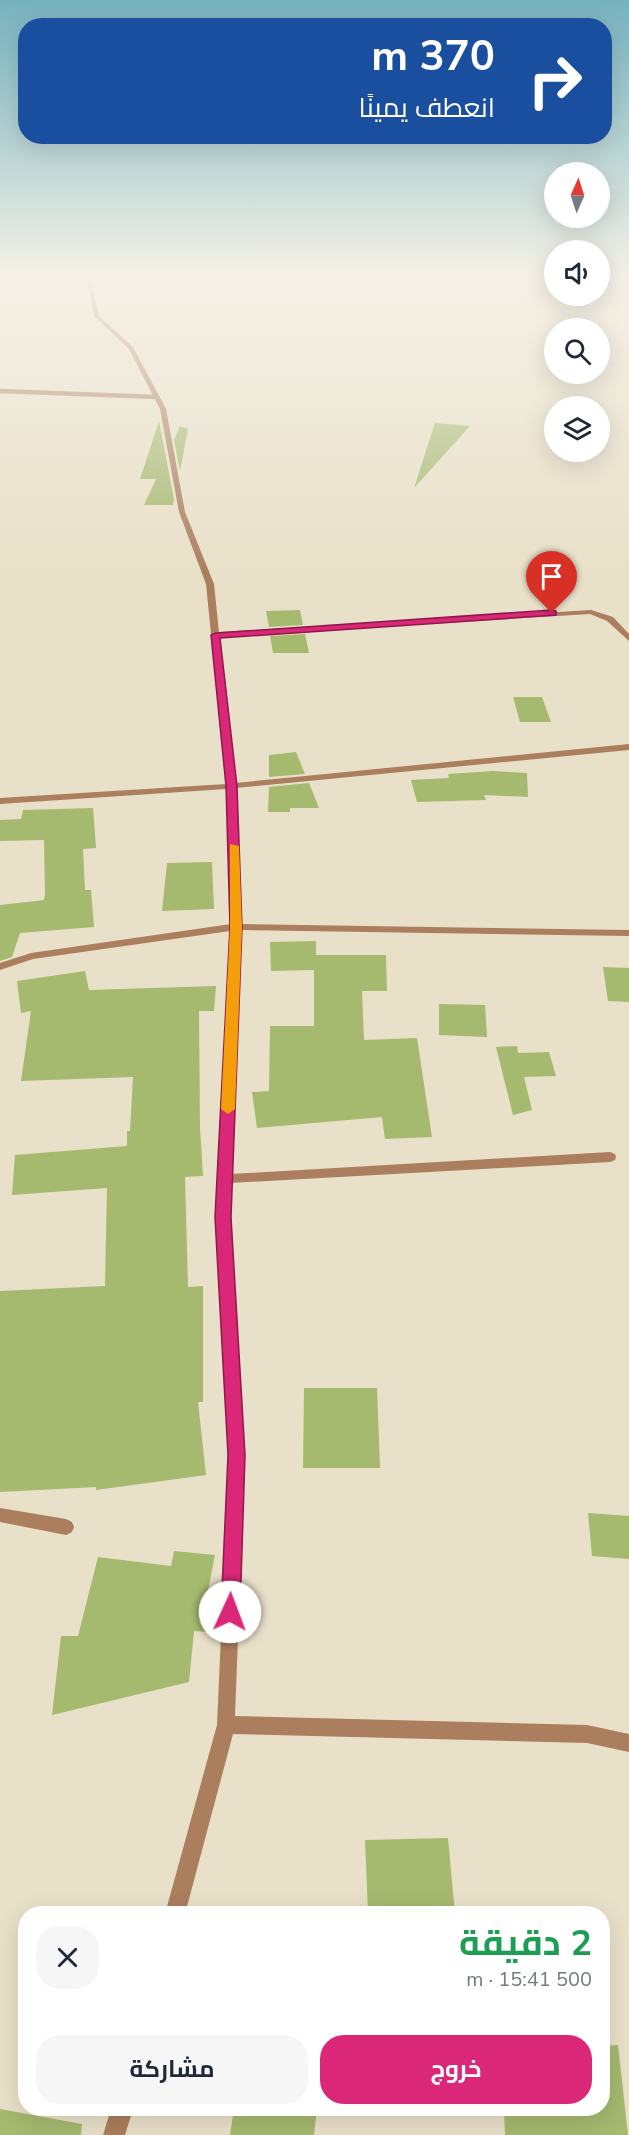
<!DOCTYPE html>
<html lang="ar">
<head>
<meta charset="utf-8">
<style>
  body { margin:0; font-family:"Nunito Sans",Cairo,sans-serif; background:#f6f6f7; color:#1f2937; direction:rtl; height:100vh; display:flex; flex-direction:column; font-size:22px; white-space:nowrap }
  * { box-sizing:border-box; margin:0 }
  p { font-size:20px; color:#747a83 }
  .icon { flex:none; width:33px; height:33px; fill:none; stroke:currentColor; stroke-width:2; stroke-linecap:round; stroke-linejoin:round }
  .map { position:relative; flex:1; overflow:hidden; direction:ltr }
  .sheet { position:absolute; left:18px; top:1906px; width:592px; height:210px; display:flex; flex-direction:column; background:#fff; border-radius:24px; box-shadow:0 6px 24px #0002; direction:rtl }
  .sheet>* { flex:none }
  .banner { position:absolute; left:18px; top:18px; width:594px; height:126px; border-radius:24px; box-shadow:0 6px 24px #0002; direction:rtl; background:#1a4fa0; color:#fff; overflow:hidden }
  .needle { width:39px; rotate:3deg }
  .controls { position:absolute; left:544px; top:162px; display:grid; gap:12px }
  .controls a { display:grid; place-items:center; width:66px; height:66px; border-radius:50%; background:#fff; box-shadow:0 6px 24px #0002; font-size:30px }
  .pin { position:absolute; display:grid; place-items:center; width:51px; height:51px; color:#fff; margin:-62px -26px; border-radius:50% 50% 50% 0; rotate:-45deg; box-shadow:0 0 6px #0007 }
  .pin .icon { rotate:45deg }
  .me { position:absolute; width:66px; margin:-33px; rotate:2deg; stroke-linejoin:round; filter:drop-shadow(0 0 4px #0008) }
  .turn { display:flex; align-items:center; gap:21px; height:126px; padding:0 18px; font-size:27px }
  .turn .icon { width:78px; height:78px; stroke-width:2.5 }
  .turn b { display:block; font-size:42px; line-height:51px }
  .round { display:grid; place-items:center; flex:none; width:63px; height:63px; border-radius:24px; background:#f6f6f7 }
  .headline { display:flex; align-items:center; justify-content:space-between; height:102px; padding:0 18px }
  h1 { font-size:36px; font-weight:700; line-height:45px; color:#1e9e55 }
  .action { display:flex; gap:12px; margin-top:auto; padding:12px 18px }
  .action a { flex:1; height:69px; border-radius:24px; background:#db2777; color:#fff; font-size:24px; font-weight:700; line-height:69px; text-align:center }
  .action a+a { background:#f6f6f7; color:#1f2937 }
  .map>svg:first-child { display:block }
  .building { fill:#a5b96f }
  .lines { fill:none; stroke-linecap:round; stroke-linejoin:round }
  .service { stroke:#ab7e5d; stroke-width:4.5 }
  .minor { fill:#ab7e5d; fill-rule:evenodd }
  .route { fill:#db2777; stroke:#8e194d; stroke-width:1.5 }
  .slow { fill:#f59e0b }
</style>
</head>
<body>
<div class="map">
<svg width="629" height="2135" viewBox="0 0 629 2135">
  <rect width="100%" height="100%" fill="#e9e0c9"/>
  <!-- building -->
  <g class="building">
    <polygon points="159,421 174,499 173,505 144,505 156,479 140,479"/>
    <polygon points="435,423 470,426 414,488"/>
    <polygon points="180,426 188,429 180,471 174,440"/>
    <polygon points="300,610 303,625 269,627 266,611"/>
    <polygon points="305,634 309,653 273,653 270,636"/>
    <polygon points="513,697 542,697 551,722 520,722"/>
    <polygon points="296,752 305,774 269,777 269,755"/>
    <polygon points="493,771 527,773 528,797 484,795 486,800 417,802 411,780 449,778 448,774"/>
    <polygon points="309,783 319,808 290,808 290,812 268,812 269,787"/>
    <polygon points="93,808 96,848 83,849 85,890 91,890 94,927 20,933 12,957 0,961 0,905 44,900 45,894 44,840 0,841 0,820 21,819 23,810"/>
    <polygon points="212,862 214,909 162,911 167,863"/>
    <polygon points="316,941 316,955 386,955 387,991 362,991 364,1040 417,1038 432,1137 385,1139 382,1117 257,1128 252,1092 269,1091 270,1026 314,1026 314,970 271,971 270,942"/>
    <polygon points="603,967 629,968 629,1002 608,1001"/>
    <polygon points="85,971 89,990 216,986 214,1011 199,1011 200,1127 203,1176 185,1177 188,1287 203,1286 203,1402 198,1402 206,1475 96,1490 96,1487 0,1492 0,1291 105,1286 107,1188 12,1195 15,1155 127,1146 127,1131 130,1131 133,1077 21,1081 31,1011 21,1013 17,981"/>
    <polygon points="439,1004 485,1005 487,1037 439,1035"/>
    <polygon points="517,1046 518,1053 549,1052 556,1076 524,1077 532,1110 513,1115 496,1047"/>
    <polygon points="304,1388 377,1388 380,1468 303,1468"/>
    <polygon points="588,1513 629,1516 629,1559 592,1556"/>
    <polygon points="174,1551 215,1555 206,1601 212,1601 209,1632 194,1631 189,1682 52,1715 61,1636 78,1636 98,1557 171,1566"/>
    <polygon points="448,1838 455,1914 368,1914 365,1840"/>
    <polygon points="618,2045 628,2135 505,2135 504,2109 603,2109 603,2046"/>
    <polygon points="0,2109 82,2124 81,2135 0,2135"/>
    <polygon points="234,2109 317,2109 314,2135 230,2135"/>
  </g>
  <g class="lines">
    <!-- service -->
    <polyline class="service" points="0,391 157,397"/>
    <!-- minor -->
    <g class="minor">
      <polygon points="86,275 90,275 99,316 133,347 166,409 185,512 214,584 219,632 591,610 613,617 629,634 629,641 607,621 590,614 220,637 235,783 629,744 629,750 236,788 241,924 629,930 629,936 241,930 231,1174 610,1152 615,1154 616,1157 615,1160 610,1162 231,1183 230,1217 245,1455 235,1716 587,1725 629,1734 629,1752 587,1743 233,1734 185,1914 165,1914 217,1725 229,1455 216,1217 230,931 33,959 0,970 0,963 31,953 231,924 226,789 0,804 0,798 226,784 206,584 179,512 160,409 129,349 94,316"/>
      <polygon points="0,1508 66,1519 72,1522 74,1527 72,1532 66,1535 0,1522"/>
      <polygon points="111,2109 133,2109 125,2135 103,2135"/>
    </g>
  </g>
  <!-- sky -->
  <linearGradient id="sky" x2="0" y2="1"><stop stop-color="#75b2be"/><stop offset="0.48" stop-color="#f5f1e7"/><stop offset="1" stop-color="#f5f1e7" stop-opacity="0"/></linearGradient>
  <rect width="629" height="574" fill="url(#sky)"/>
  <!-- route -->
  <polygon class="route" points="552,610 556,611 556,615 220,638 237,786 242,927 231,1217 245,1455 240,1612 237,1619 230,1622 224,1619 221,1612 228,1455 215,1217 230,927 226,786 211,635 216,633"/>
  <!-- slow -->
  <polygon class="slow" points="230,844 239,846 242,927 235,1109 228,1114 221,1109 230,927"/>
</svg>
<div class="controls">
<a><svg class="needle" viewBox="-14 -14 28 28"><path d="M0-13l5 13h-10z" fill="#e53935"/><path d="M0 13l5-13h-10z" fill="#747a83"/></svg></a>
<a><svg class="icon" aria-label="sound" viewBox="0 0 24 24"><path d="M4 9h4l5-4v14l-5-4H4zM17 9q2 3 0 6"/></svg></a>
<a><svg class="icon" aria-label="search" viewBox="0 0 24 24"><circle cx="10" cy="10" r="6"/><path d="M15 15l6 6"/></svg></a>
<a><svg class="icon" aria-label="layers" viewBox="0 0 24 24"><path d="M12 4l9 5-9 5-9-5zM3 14l9 5 9-5"/></svg></a>
</div>
<div class="pin" style="left:552px;top:613px;background:#d93025"><svg class="icon" aria-label="arrive" viewBox="0 0 24 24"><path d="M6 21V4h12l-3 4 3 4H6"/></svg></div>
<svg class="me" style="left:230px;top:1612px" viewBox="-20 -20 40 40"><circle r="19" fill="#fff"/><path d="M0-13L10 11 0 6-10 11z" fill="#db2777"/></svg>
<div class="banner">
<div class="turn"><svg class="icon" aria-label="right" viewBox="0 0 24 24"><path d="M7 20v-9h11M14 6l5 5-5 5"/></svg><div><b>370 m</b>انعطف يمينًا</div></div>
</div>
<section class="sheet">
<div class="headline"><div><h1>2 دقيقة</h1><p>500 m · 15:41</p></div><a class="round"><svg class="icon" aria-label="close" viewBox="0 0 24 24"><path d="M6 6l12 12M18 6L6 18"/></svg></a></div>
<div class="action"><a>خروج</a><a>مشاركة</a></div>
</section>
</div>
</body>
</html>
